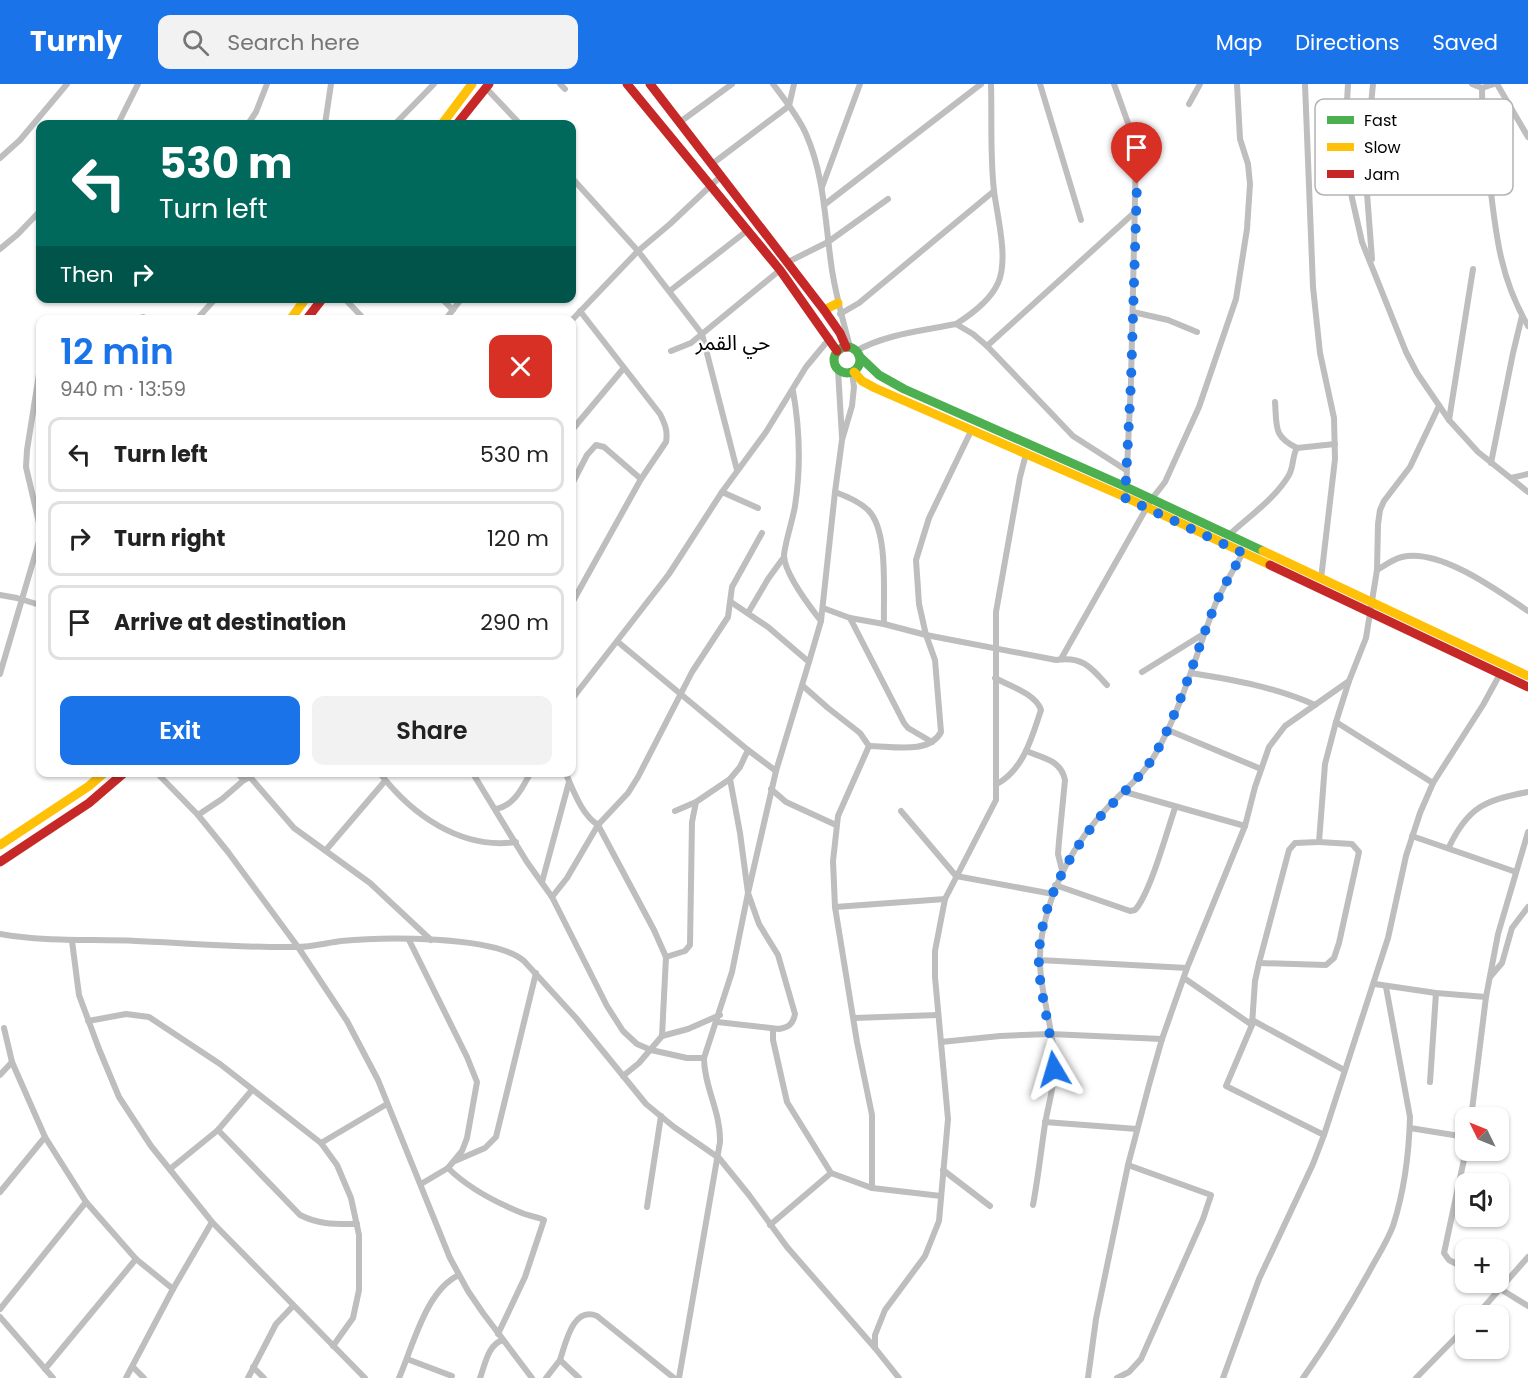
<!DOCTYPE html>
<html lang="en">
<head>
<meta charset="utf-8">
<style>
  body { margin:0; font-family:Poppins,"Noto Sans Arabic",sans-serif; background:#f2f2f2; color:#222; height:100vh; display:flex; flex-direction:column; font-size:22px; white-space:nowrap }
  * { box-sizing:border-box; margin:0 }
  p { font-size:20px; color:#767676 }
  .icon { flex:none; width:33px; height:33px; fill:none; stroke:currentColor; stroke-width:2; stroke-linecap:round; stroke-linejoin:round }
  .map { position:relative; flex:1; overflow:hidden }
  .sheet { position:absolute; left:36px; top:231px; width:540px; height:462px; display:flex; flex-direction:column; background:#fff; border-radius:12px; box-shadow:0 2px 4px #0004 }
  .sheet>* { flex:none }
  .hud { position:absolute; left:36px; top:36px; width:540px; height:183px; border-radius:12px; box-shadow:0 2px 4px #0004; background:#00695c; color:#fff; overflow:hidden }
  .needle { width:39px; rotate:313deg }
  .fabs { position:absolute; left:1455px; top:1023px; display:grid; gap:12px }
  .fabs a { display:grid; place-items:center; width:54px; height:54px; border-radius:12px; background:#fff; box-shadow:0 2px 4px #0004; font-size:30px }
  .pin { position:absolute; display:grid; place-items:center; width:51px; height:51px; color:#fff; margin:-62px -26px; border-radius:50% 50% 50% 0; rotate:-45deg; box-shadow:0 0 6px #0007 }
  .pin .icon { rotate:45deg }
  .me { position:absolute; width:66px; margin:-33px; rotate:353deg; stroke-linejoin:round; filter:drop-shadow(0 0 4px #0008) }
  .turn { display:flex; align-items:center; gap:21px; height:126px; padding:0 24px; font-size:27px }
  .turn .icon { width:78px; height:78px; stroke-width:2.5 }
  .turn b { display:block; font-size:42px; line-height:51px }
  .then { display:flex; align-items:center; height:57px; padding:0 24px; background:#0003; gap:12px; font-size:22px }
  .round { display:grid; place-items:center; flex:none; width:63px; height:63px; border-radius:12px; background:#f2f2f2 }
  .headline { display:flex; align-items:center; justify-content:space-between; height:102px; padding:0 24px }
  h1 { font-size:36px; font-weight:600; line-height:45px; color:#1a73e8 }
  .cta { display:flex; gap:12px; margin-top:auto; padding:12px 24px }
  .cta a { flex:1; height:69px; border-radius:12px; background:#1a73e8; color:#fff; font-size:24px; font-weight:600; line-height:69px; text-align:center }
  .cta a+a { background:#f2f2f2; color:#222 }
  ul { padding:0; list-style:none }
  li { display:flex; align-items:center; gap:18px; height:75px; margin:0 12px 9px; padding:0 12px; border:3px solid #e0e0e0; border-radius:12px }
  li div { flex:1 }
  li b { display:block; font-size:22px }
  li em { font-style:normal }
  header { display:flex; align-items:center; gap:36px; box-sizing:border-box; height:84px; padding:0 30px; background:#1a73e8; color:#fff }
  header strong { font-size:28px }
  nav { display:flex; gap:33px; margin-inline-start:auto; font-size:21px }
  .search { width:420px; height:54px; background:#f2f2f2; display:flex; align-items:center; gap:15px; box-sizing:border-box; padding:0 21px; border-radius:12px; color:#767676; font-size:22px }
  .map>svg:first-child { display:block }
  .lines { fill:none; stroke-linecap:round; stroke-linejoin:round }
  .street { stroke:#bebebe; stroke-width:6 }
  .fast { stroke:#4caf50; stroke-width:9 }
  .slow { stroke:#ffc107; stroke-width:9 }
  .jam { stroke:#c62828; stroke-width:9 }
  .route { stroke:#1a73e8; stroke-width:10; stroke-dasharray:0 18 }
  .labels { text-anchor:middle; stroke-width:4.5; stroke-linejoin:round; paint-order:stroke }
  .neighbourhood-label { font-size:21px; fill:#000; stroke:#fff }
  .key { fill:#fff; stroke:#b2b2b2; stroke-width:1.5 }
  .key-label { font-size:16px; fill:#000 }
</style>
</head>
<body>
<header>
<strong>Turnly</strong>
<div class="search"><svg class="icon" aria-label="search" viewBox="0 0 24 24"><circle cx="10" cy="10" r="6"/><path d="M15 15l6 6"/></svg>Search here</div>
<nav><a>Map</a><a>Directions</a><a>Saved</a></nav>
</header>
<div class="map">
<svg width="1528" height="1294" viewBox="0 0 1528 1294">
  <rect width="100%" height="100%" fill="#fff"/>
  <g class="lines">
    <!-- street -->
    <g class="street">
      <polyline points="560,0 565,5"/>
      <path d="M 773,0 C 785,16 798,32 806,50 C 825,93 825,140 832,186 C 836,212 843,237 850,263"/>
      <polyline points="1040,0 1081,136"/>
      <polyline points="1114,0 1128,39 1136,69 1131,298 1126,406"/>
      <polyline points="1305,0 1313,203 1320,269 1334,334 1335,375 1321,495"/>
      <polyline points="1348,0 1344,70 1352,114 1362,158 1406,268 1417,289 1449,336 1478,368 1528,408"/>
      <polyline points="1472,0 1482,4 1494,0"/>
      <polyline points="1497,0 1528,53"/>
      <polyline points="486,4 520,40"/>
      <path d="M 1482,4 C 1482,36 1486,68 1490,100 C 1496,153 1501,196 1528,242"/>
      <polyline points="1189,20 1200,0"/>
      <polyline points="680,38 732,0"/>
      <polyline points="118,40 138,0"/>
      <polyline points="248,40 256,28 267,0"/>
      <polyline points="325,40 331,0"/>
      <polyline points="395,40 434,0"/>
      <polyline points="0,74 20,56 67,0"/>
      <polyline points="712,80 789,22 794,0"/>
      <polyline points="572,94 638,167 702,250 737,386"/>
      <polyline points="822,103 860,0"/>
      <polyline points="824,121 981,0"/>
      <polyline points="0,165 18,150 40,127"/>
      <polyline points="1372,175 1365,83 1373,0"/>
      <polyline points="788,178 828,158 888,115"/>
      <polyline points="671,206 748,146"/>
      <polyline points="344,214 365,236"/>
      <polyline points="441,214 453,226"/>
      <polyline points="1133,228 1168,236 1197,248"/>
      <polyline points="840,230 859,219 994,107"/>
      <polyline points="66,236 68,236"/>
      <polyline points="134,236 143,233 151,236"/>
      <polyline points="196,236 216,214"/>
      <polyline points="445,236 462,214"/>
      <polyline points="572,236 638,167 670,140 721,92"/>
      <path d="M 956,240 C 972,230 990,217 998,199 C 1009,176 997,131 994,107 C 990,72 992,35 991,0"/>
      <polyline points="987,262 1135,128"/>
      <polyline points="671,267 691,259 780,186"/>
      <path d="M 856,267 C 886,250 922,247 956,240 L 973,250 L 987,262 L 1073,352 L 1126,386"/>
      <polyline points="40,284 27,366 26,383 40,443"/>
      <polyline points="838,286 842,353"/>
      <path d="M 793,307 C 800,346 801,383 795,422 C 793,435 784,462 784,472 C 785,490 810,523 821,537"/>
      <path d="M 1275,318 C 1277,343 1273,352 1297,364"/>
      <polyline points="1449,336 1473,185"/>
      <polyline points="572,346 623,285"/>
      <polyline points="1491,379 1513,269 1522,232"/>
      <polyline points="1511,394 1528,390"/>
      <polyline points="572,400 587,371 596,361 604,363 641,395"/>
      <polyline points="722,408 758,424"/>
      <path d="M 835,408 C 846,412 859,417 868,426 C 889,446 883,510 884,540"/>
      <path d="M 1228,452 C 1248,433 1275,415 1289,391 C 1294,382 1292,372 1297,364 L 1335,360"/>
      <path d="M 1377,486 C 1384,482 1393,475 1402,473 C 1440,464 1498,507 1528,527"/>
      <polyline points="0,511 17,514 40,521"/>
      <path d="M 572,519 L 641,395 L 666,358 C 668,347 665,340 660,330 L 580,227"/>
      <path d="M 823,524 L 850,534 L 884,540 L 926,551 L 1056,576 C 1082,572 1091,583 1107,601"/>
      <polyline points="748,529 768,495 784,473"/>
      <polyline points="850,534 904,639 908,644 932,658"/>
      <polyline points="618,558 748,666 776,687"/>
      <polyline points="1061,575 1151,416 1165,398 1199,323 1236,215 1247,145 1250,100 1248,80 1240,55 1237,0"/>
      <polyline points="809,578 821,537 835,408 842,356 852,322 854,303 852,289"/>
      <polyline points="1142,588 1205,549"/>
      <path d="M 1191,589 C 1234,596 1275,603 1315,621"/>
      <polyline points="0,590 40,454"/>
      <path d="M 995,594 C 1010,602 1036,610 1041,626 C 1032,653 1024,685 997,700"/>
      <polyline points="572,615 669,490 722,408 766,348 806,283 830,254"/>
      <polyline points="1336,638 1433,699"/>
      <polyline points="1168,646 1261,685"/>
      <path d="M 869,662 C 891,662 929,671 941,648 L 935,576 L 926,551 L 919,520 L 916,476 L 929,434 L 972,345"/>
      <path d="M 1026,667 C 1043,674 1061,676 1065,696 L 1059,757 L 1058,770 L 1062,786"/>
      <polyline points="156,688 198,731 228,768 298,863 347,937 378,996 450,1174 468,1207 483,1229 532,1294"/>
      <polyline points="236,688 244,696"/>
      <path d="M 379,688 C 411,730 460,766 516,758"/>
      <polyline points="472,688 527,778 552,813 607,922 623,947 637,960 651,966 687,974 704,974 732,888 748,809 740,749 730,695 696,718 692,738 690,861 685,867 666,873"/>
      <path d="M 565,688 C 574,707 581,730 598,741 L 628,709 L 638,693 L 692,588 L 728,533 L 732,503 L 762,449"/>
      <polyline points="730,695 740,683 748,666"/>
      <polyline points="771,705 786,718 836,741"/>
      <polyline points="1125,708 1245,742"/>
      <path d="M 496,725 C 515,721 522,704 531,688"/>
      <polyline points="675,727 696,718"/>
      <polyline points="901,727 956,792 1053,810"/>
      <polyline points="198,731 222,715 244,696 250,693 294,744 370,799 431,856"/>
      <polyline points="598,741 654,846 666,873 662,952"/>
      <polyline points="1412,752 1516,788"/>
      <path d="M 1449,763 C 1468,723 1485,716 1528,708"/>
      <polyline points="326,766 385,697"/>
      <polyline points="542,798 569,698"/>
      <path d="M 1055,801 L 1130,827 L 1135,826 C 1150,810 1167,747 1175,724"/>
      <polyline points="552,813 567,794 598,741"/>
      <polyline points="835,823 945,815"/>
      <path d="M 0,850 C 45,858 91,855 136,857 C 189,859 243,864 296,863 C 311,863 326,859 341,857 C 381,853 494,851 524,877 L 576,934 L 646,1020 L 674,1043 L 719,1074 L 749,1111 L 787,1163 L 875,1264"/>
      <polyline points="409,856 467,973 477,998 467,1054 462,1067 448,1084"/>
      <polyline points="72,857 79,911 99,965 119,1013 151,1062 212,1138 365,1294"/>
      <polyline points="1039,876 1187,884"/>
      <polyline points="1259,879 1326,881 1334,874 1339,859 1359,768 1352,760 1319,758"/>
      <polyline points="1490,893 1502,879 1512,844 1528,823"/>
      <polyline points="1184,894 1252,941"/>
      <polyline points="1375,900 1436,909 1486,913"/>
      <polyline points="854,934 938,931"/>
      <polyline points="1252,936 1344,986"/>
      <polyline points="88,937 126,930 149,933 220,980 321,1059 337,1081 351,1114 359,1151 359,1206 353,1234 333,1262"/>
      <path d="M 717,938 L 779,945 C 789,943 793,940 795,930 L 778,871 L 759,840 L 748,809 L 776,687 L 809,578 L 768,543 L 731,518"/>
      <polyline points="4,944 12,978 45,1053 86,1118 136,1175 173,1205"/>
      <polyline points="773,945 773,956 787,1018 831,1089"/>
      <polyline points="941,958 1000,952 1050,950 1162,955"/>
      <polyline points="0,991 12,978"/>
      <polyline points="623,992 639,979 662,952 688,945 720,931"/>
      <polyline points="1430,998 1436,909"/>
      <polyline points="1471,1034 1486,913 1498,850 1528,748"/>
      <polyline points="1045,1038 1137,1045"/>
      <polyline points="1410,1044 1466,1053"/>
      <path d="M 218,1046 L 300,1131 C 320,1141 335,1140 357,1140"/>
      <polyline points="1324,1051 1226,1002 1252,941 1255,897 1259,879 1289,766 1295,759 1319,758 1325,680 1336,638 1349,597"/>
      <polyline points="321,1059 387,1020"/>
      <polyline points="1466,1066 1444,1169 1449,1176 1466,1185"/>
      <polyline points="455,1077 485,1064 496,1053 536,889"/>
      <polyline points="170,1085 218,1046 252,1006"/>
      <polyline points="943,1086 990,1122"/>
      <path d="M 421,1100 L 448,1084 C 469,1105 495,1118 522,1129 C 529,1132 538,1133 544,1136 L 525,1193 L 498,1250"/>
      <polyline points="872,1104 941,1112"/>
      <polyline points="0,1108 45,1053"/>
      <path d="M 1033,1121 C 1038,1094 1041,1067 1045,1040 C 1048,1022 1054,1004 1054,986 C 1056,940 1033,899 1042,851 C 1051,803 1074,759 1108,723 C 1125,705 1144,691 1156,669 C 1182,623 1196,570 1215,521 C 1223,503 1233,486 1243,469"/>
      <polyline points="647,1123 661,1032"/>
      <polyline points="770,1141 831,1089 872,1104 872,1031 857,958 835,823 833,777 838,732 869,662 860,649 828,624 803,602"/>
      <polyline points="1489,1198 1528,1222"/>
      <polyline points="0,1225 86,1118"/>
      <polyline points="1476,1232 1528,1173"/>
      <polyline points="0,1233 53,1294"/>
      <polyline points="407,1275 452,1292"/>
      <path d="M 560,1276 C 566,1258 573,1222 597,1232 L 674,1294"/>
      <polyline points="133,1283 144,1294"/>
      <polyline points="253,1283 264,1294"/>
      <polyline points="45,1285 136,1175"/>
      <polyline points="126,1294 173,1205 212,1138"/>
      <polyline points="248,1294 276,1240 293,1222"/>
      <path d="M 399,1294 C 413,1262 426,1206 459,1191"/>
      <path d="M 480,1294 C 485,1281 488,1260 503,1256"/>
      <polyline points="546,1294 560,1276 579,1294"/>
      <path d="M 679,1294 L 720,1058 C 721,1028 704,1003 704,974"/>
      <polyline points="899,1294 875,1264 875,1251 885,1226 925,1172 939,1137 948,1035 935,893 935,867 945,815 996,716 996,528 1020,393 1026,370"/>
      <polyline points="1088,1294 1096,1235 1128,1081 1149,1001 1162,955 1187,884 1245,742 1255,703 1269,663 1285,642 1349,597 1366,554 1377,486 1378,440 1380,426 1384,417 1410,383 1439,322"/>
      <polyline points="1117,1294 1129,1288 1141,1275 1203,1135 1211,1111 1128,1081"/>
      <polyline points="1223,1294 1259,1195 1313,1080 1324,1051 1388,854 1406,772 1420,729 1433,699 1483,621 1500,590"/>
      <path d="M 1303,1294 C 1327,1260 1349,1224 1369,1188 C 1377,1173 1387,1158 1393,1142 C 1404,1108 1409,1069 1410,1033 L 1386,903"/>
      <polyline points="1416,1294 1466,1243"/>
    </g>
    <!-- fast -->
    <g class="fast">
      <circle cx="847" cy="276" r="13"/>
      <polyline points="859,272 879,291 904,305 1126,403 1263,467"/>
    </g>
    <!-- slow -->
    <g class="slow">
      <polyline points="442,40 472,0"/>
      <polyline points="824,226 838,219"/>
      <polyline points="290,236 306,214"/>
      <polyline points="854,288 862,297 875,304 1125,413 1270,481"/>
      <polyline points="1263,467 1528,592"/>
      <polyline points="0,761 89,702 105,688"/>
    </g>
    <!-- jam -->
    <g class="jam">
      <polyline points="627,0 780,186 837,267"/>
      <polyline points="650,0 824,226 840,249 846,263"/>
      <polyline points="457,40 489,0"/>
      <polyline points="306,236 323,214"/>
      <polyline points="1270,481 1528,603"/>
      <polyline points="0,778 89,719 125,688"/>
    </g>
  </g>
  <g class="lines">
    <!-- route -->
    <path class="route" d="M 1054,985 C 1052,954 1044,925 1040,895 C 1033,840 1059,786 1091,744 C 1112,716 1142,696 1158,665 C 1182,619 1196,569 1215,521 C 1223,503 1233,486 1243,469 L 1125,414 L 1131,298 L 1137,100"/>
  </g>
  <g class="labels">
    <!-- neighbourhood labels -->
    <g class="neighbourhood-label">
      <text x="733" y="266">حي القمر</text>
    </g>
  </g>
  <!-- legend -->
  <rect x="1315" y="15" width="198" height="96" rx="9" class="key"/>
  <rect x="1327" y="32" width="27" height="8" fill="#4caf50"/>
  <rect x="1327" y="59" width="27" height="8" fill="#ffc107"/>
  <rect x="1327" y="86" width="27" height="8" fill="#c62828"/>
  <g class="key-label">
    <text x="1364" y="42">Fast</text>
    <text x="1364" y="69">Slow</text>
    <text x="1364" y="96">Jam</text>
  </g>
</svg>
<div class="fabs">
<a><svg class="needle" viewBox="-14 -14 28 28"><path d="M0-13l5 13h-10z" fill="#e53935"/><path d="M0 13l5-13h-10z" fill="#767676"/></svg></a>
<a><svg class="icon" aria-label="sound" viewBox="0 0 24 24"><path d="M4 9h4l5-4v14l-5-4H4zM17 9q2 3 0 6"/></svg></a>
<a>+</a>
<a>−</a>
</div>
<div class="pin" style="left:1137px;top:100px;background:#d93025"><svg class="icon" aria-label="arrive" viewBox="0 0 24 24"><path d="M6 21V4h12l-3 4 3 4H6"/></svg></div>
<svg class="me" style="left:1054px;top:985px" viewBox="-20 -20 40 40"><path d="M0-17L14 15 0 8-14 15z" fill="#1a73e8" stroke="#fff" stroke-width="4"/></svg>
<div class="hud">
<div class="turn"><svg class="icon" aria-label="left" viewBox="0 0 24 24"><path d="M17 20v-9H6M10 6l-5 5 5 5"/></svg><div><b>530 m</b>Turn left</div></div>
<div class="then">Then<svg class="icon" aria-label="right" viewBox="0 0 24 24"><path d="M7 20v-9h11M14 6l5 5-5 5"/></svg></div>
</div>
<section class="sheet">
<div class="headline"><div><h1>12 min</h1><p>940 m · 13:59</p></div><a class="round" style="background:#d93025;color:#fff"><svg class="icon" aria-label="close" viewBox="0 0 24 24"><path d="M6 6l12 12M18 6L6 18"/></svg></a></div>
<ul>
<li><svg class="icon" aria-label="left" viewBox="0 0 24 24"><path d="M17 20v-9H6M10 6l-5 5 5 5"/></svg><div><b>Turn left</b></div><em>530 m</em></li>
<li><svg class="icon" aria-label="right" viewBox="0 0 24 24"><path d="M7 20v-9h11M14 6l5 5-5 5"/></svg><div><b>Turn right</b></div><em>120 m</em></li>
<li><svg class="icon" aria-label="arrive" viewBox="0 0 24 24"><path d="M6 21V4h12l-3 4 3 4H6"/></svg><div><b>Arrive at destination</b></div><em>290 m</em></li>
</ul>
<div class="cta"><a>Exit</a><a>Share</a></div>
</section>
</div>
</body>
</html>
